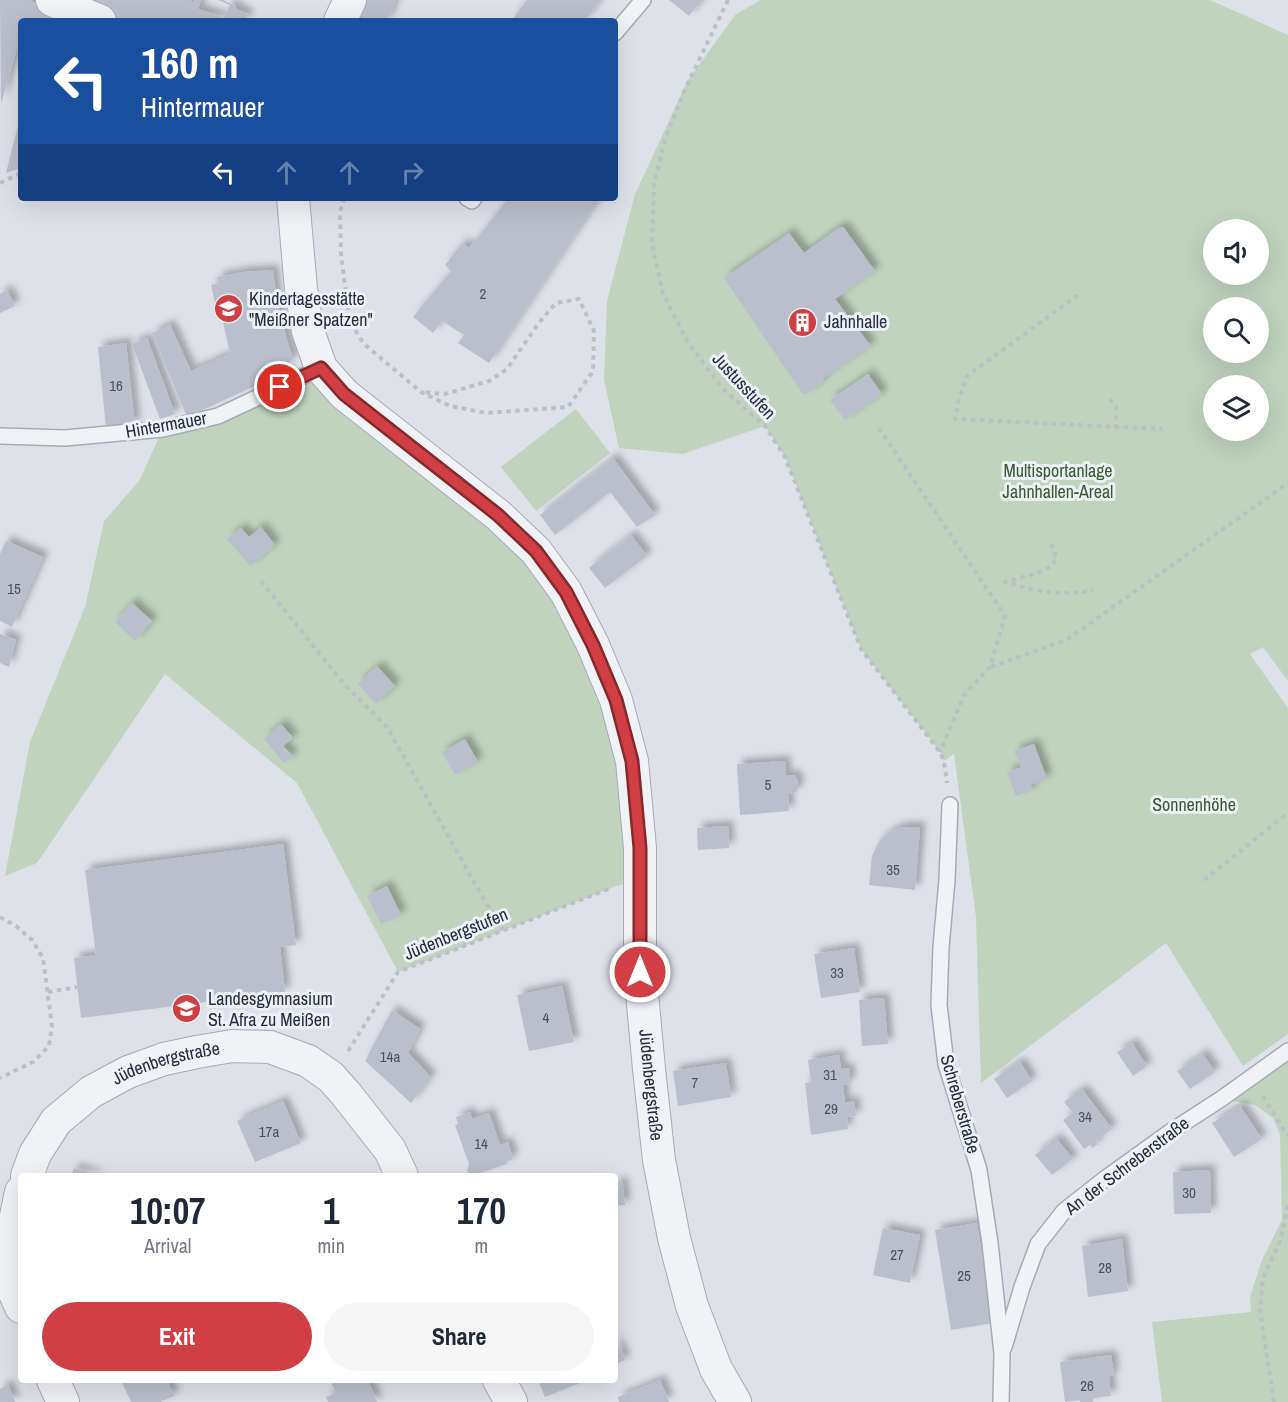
<!DOCTYPE html>
<html lang="en">
<head>
<meta charset="utf-8">
<style>
  body { margin:0; font-family:"Archivo Narrow",sans-serif; background:#f6f6f7; color:#1f2937; height:100vh; display:flex; flex-direction:column; font-size:22px; white-space:nowrap }
  * { box-sizing:border-box; margin:0 }
  p { font-size:20px; color:#747a83 }
  .icon { flex:none; width:33px; height:33px; fill:none; stroke:currentColor; stroke-width:2; stroke-linecap:round; stroke-linejoin:round }
  .map { position:relative; flex:1; overflow:hidden }
  .drawer { position:absolute; left:18px; top:1173px; width:600px; height:210px; display:flex; flex-direction:column; background:#fff; border-radius:6px; box-shadow:0 6px 24px #0002 }
  .drawer>* { flex:none }
  .top-card { position:absolute; left:18px; top:18px; width:600px; height:183px; border-radius:6px; box-shadow:0 6px 24px #0002; background:#1a4fa0; color:#fff; overflow:hidden }
  .fabs { position:absolute; left:1203px; top:219px; display:grid; gap:12px }
  .fabs a { display:grid; place-items:center; width:66px; height:66px; border-radius:50%; background:#fff; box-shadow:0 6px 24px #0002; font-size:30px }
  .pin { position:absolute; display:grid; place-items:center; width:51px; height:51px; color:#fff; margin:-26px; border:3px solid #fff; border-radius:50%; box-shadow:0 2px 6px #0007 }
  .me { position:absolute; width:66px; margin:-33px; rotate:0deg; stroke-linejoin:round; filter:drop-shadow(0 0 4px #0008) }
  .turn { display:flex; align-items:center; gap:21px; height:126px; padding:0 24px; font-size:27px }
  .turn .icon { width:78px; height:78px; stroke-width:2.5 }
  .turn b { display:block; font-size:42px; line-height:51px }
  .lanes { display:flex; align-items:center; height:57px; padding:0 24px; background:#0003; justify-content:center; gap:30px; direction:ltr }
  .lanes .off { opacity:.35 }
  .eta { display:flex; justify-content:space-evenly; align-items:center; height:102px; text-align:center }
  .eta b { font-size:36px; font-weight:800; line-height:42px }
  .cta { display:flex; gap:12px; margin-top:auto; padding:12px 24px }
  .cta a { flex:1; height:69px; border-radius:36px; background:#d03f44; color:#fff; font-size:24px; font-weight:800; line-height:69px; text-align:center }
  .cta a+a { background:#f6f6f7; color:#1f2937 }
  .map>svg:first-child { display:block }
  .green { fill:#c1d2bf; fill-rule:evenodd }
  .building { fill:#bbbfcb; filter:url(#shadow) }
  .lines { fill:none; stroke-linecap:round; stroke-linejoin:round }
  .lane-casing { stroke:#a7abb5; stroke-width:18 }
  .street-casing { stroke:#a7abb5; stroke-width:34 }
  .path { stroke:#bcbfc6; stroke-width:4; stroke-dasharray:4.5 4.5; stroke-linecap:butt }
  .lane { stroke:#f1f2f6; stroke-width:15 }
  .street { stroke:#f1f2f6; stroke-width:32 }
  .route-casing { stroke:#87292c; stroke-width:15 }
  .route { stroke:#d03f44; stroke-width:10 }
  .labels { text-anchor:middle; stroke-width:6; stroke-linejoin:round; paint-order:stroke }
  .number-label { font-size:15px; fill:#4c5262 }
  .poi-label { font-size:18px; fill:#272d3f; stroke:#edf0f5; text-anchor:start }
  .street-label { font-size:18px; fill:#272d3f; stroke:#edf0f5 }
  .park-label { font-size:18px; fill:#375b34; stroke:#edf0f5 }
</style>
</head>
<body>
<div class="map">
<svg width="1288" height="1402" viewBox="0 0 1288 1402">
  <defs>
    <filter id="shadow"><feDropShadow dx="5.5" dy="-5.5" stdDeviation="3" flood-color="#0004"/></filter>
  </defs>
  <rect width="100%" height="100%" fill="#dee1e8"/>
  <!-- green -->
  <g class="green">
    <path d="M 761,0 L 1210,0 L 1288,35 L 1288,681 L 1263,647 L 1250,654 L 1288,708 L 1288,1034 L 1243,1066 L 1166,943 L 981,1083 L 976,917 L 954,754 L 944,761 L 940,752 L 914,718 L 861,649 L 785,457 L 765,426 L 683,454 L 619,448 L 604,380 L 607,301 L 635,194 L 688,80 L 736,14 ZM 1214,230 L 1258,230 L 1258,274 L 1214,274 ZM 1214,308 L 1258,308 L 1258,352 L 1214,352 ZM 1214,386 L 1258,386 L 1258,430 L 1214,430 Z"/>
    <polygon points="321,368 498,515 593,645 640,883 619,885 398,972 297,783 165,674 37,863 5,876 30,742 85,607 104,521 139,481 163,429 218,416"/>
    <polygon points="576,409 610,453 536,511 501,467"/>
    <polygon points="1288,1051 1288,1402 1162,1402 1152,1322 1251,1312 1250,1297 1262,1260 1282,1220 1280,1134 1273,1118 1255,1105 1221,1099"/>
  </g>
  <!-- building -->
  <g class="building">
    <polygon points="0,0 29,0 75,21 21,21 21,40 18,45 1,104"/>
    <polygon points="72,0 189,0 194,2 195,0 201,0 198,9 224,18 230,5 218,0 223,0 236,6 235,9 248,14 246,21 239,21 232,18 231,21 121,21"/>
    <polygon points="360,0 396,0 387,21 350,21"/>
    <polygon points="527,0 601,0 584,21 511,21"/>
    <polygon points="669,0 702,0 689,16"/>
    <polygon points="20,118 21,168 6,173"/>
    <polygon points="509,198 599,198 489,363 458,343 464,335 442,321 433,333 413,317 451,271 445,265 462,243 469,248"/>
    <polygon points="840,227 844,228 875,271 835,299 871,346 822,379 824,381 806,394 802,393 724,278 789,233 804,253"/>
    <polygon points="273,270 276,295 282,323 293,359 272,378 187,417 152,333 170,325 191,371 230,354 220,308 216,308 211,285 218,283 217,277 244,272"/>
    <polygon points="7,290 15,306 0,313 0,294"/>
    <polygon points="147,338 175,414 160,419 132,344"/>
    <polygon points="126,343 135,425 106,428 98,347"/>
    <polygon points="868,374 882,394 845,420 830,400"/>
    <polygon points="613,458 655,515 637,527 610,492 555,535 540,515"/>
    <polygon points="261,527 275,545 250,566 227,539 241,528 249,537"/>
    <polygon points="631,535 647,556 605,588 589,568"/>
    <polygon points="6,541 43,557 12,627 0,621 0,554"/>
    <polygon points="132,603 152,621 135,641 115,622"/>
    <polygon points="0,634 16,640 9,667 0,663"/>
    <polygon points="377,666 395,686 376,704 358,684"/>
    <polygon points="281,724 293,738 283,746 293,756 284,763 264,739"/>
    <polygon points="465,739 478,762 455,775 442,752"/>
    <polygon points="1034,744 1047,779 1030,785 1033,790 1016,796 1007,773 1021,767 1014,751"/>
    <polygon points="785,761 786,776 795,775 798,781 798,789 796,792 788,794 789,811 740,815 737,764"/>
    <polygon points="728,826 729,848 698,850 697,828"/>
    <polygon points="902,827 920,827 915,890 869,885 872,856 880,840 890,832"/>
    <polygon points="283,844 296,945 280,947 285,992 81,1018 74,958 96,955 85,870"/>
    <polygon points="387,886 401,915 381,924 367,896"/>
    <polygon points="854,948 860,992 821,998 814,954"/>
    <polygon points="562,986 574,1042 529,1051 517,995"/>
    <polygon points="884,998 888,1044 862,1046 859,1000"/>
    <polygon points="392,1010 420,1029 408,1053 431,1077 411,1103 365,1061"/>
    <polygon points="1132,1043 1147,1066 1133,1076 1117,1052"/>
    <polygon points="1203,1054 1215,1072 1190,1089 1177,1071"/>
    <polygon points="839,1055 841,1069 849,1068 850,1083 843,1085 845,1103 854,1101 856,1116 847,1117 848,1129 811,1135 805,1083 811,1082 808,1060"/>
    <polygon points="1020,1062 1032,1081 1007,1098 994,1079"/>
    <polygon points="726,1063 731,1097 678,1106 673,1071"/>
    <polygon points="1082,1089 1112,1129 1095,1141 1098,1144 1092,1148 1090,1145 1084,1149 1063,1120 1073,1113 1064,1102"/>
    <polygon points="283,1101 301,1143 255,1162 237,1121"/>
    <polygon points="1240,1106 1262,1139 1234,1157 1212,1123"/>
    <polygon points="470,1112 472,1119 489,1113 500,1145 508,1142 513,1159 506,1162 507,1164 474,1175 472,1175 467,1171 469,1164 455,1125 458,1124 456,1117"/>
    <polygon points="1056,1138 1073,1159 1052,1175 1035,1155"/>
    <polygon points="74,1168 98,1175 98,1176 71,1176"/>
    <polygon points="1210,1170 1211,1213 1174,1214 1173,1172"/>
    <polygon points="622,1182 625,1205 615,1206 615,1183"/>
    <polygon points="977,1223 993,1323 951,1330 935,1230"/>
    <polygon points="883,1228 920,1235 910,1283 873,1275"/>
    <polygon points="1122,1239 1128,1291 1088,1297 1082,1246"/>
    <polygon points="615,1339 625,1360 615,1365"/>
    <polygon points="1111,1355 1114,1375 1109,1376 1111,1396 1093,1398 1093,1402 1080,1402 1080,1400 1065,1402 1060,1362"/>
    <polygon points="121,1380 167,1380 174,1396 160,1402 131,1402"/>
    <polygon points="330,1380 368,1380 377,1402 328,1402 326,1397 336,1393"/>
    <polygon points="538,1380 587,1380 545,1397"/>
    <polygon points="660,1380 669,1402 619,1402 618,1397"/>
    <polygon points="8,1385 15,1402 0,1402 0,1389"/>
  </g>
  <g class="lines">
    <defs>
      <g id="lane">
        <polyline points="615,33 643,0"/>
        <polyline points="467,198 472,201 474,198"/>
        <polyline points="0,436 65,438 163,429 218,416 321,368"/>
        <polyline points="950,805 947,880 941,947 939,1005 946,1064 979,1170 990,1243 1002,1353 1001,1402"/>
        <polyline points="1004,1347 1022,1287 1038,1244 1064,1211 1106,1178 1170,1132 1221,1099 1288,1051"/>
      </g>
      <g id="street">
        <polyline points="52,0 100,21"/>
        <polyline points="340,21 350,0"/>
        <path id="s1" d="M 293,198 L 301,289 L 308,331 L 321,368 L 344,394 L 498,515 L 536,551 L 566,592 L 593,645 L 616,700 L 632,761 L 640,848 L 640,972 L 649,1069 L 659,1160 L 674,1238 L 692,1306 L 716,1369 L 735,1402"/>
        <path id="s2" d="M 27,1176 L 35,1154 L 56,1121 L 91,1092 L 128,1072 L 164,1059 L 197,1052 L 232,1046 L 270,1047 L 308,1061 L 331,1077 L 346,1094 L 390,1150 L 402,1176"/>
        <polyline points="21,1192 11,1240 13,1289 21,1307"/>
        <polyline points="53,1380 63,1402"/>
        <polyline points="499,1380 511,1402"/>
      </g>
    </defs>
    <!-- lane casing -->
    <use href="#lane" class="lane-casing"/>
    <!-- street casing -->
    <use href="#street" class="street-casing"/>
    <!-- path -->
    <g class="path">
      <polyline points="728,0 685,89 665,140 654,184 652,244 663,294 687,341 722,388 765,426 785,457 861,649 940,752 944,761 947,783"/>
      <polyline points="0,183 21,173"/>
      <polyline points="344,198 340,212 341,255 350,322 364,344 421,392 450,406 486,413 568,407 593,371 594,331 579,299 556,303 538,324 507,369 489,381 445,394 421,392"/>
      <polyline points="1078,295 967,376 959,399 955,419 1162,429"/>
      <polyline points="1110,399 1116,407 1116,427"/>
      <polyline points="879,428 1005,616 990,667 964,695 940,752"/>
      <path d="M 1051,544 L 1057,559 L 1050,567 L 1035,574 L 1005,582 C 1034,591 1064,597 1093,590"/>
      <polyline points="261,581 344,684 387,727 478,889 503,930"/>
      <polyline points="991,667 1068,639 1288,483"/>
      <polyline points="1204,880 1288,813"/>
      <polyline points="0,917 16,926 32,940 43,958 52,1026 49,1046 33,1062 0,1078"/>
      <polyline points="48,992 77,987"/>
      <polyline points="348,1051 398,972 611,888"/>
      <polyline points="1262,1097 1264,1098 1288,1136"/>
      <polyline points="1274,1402 1260,1310 1263,1278 1280,1241 1288,1205"/>
    </g>
    <!-- lane -->
    <use href="#lane" class="lane"/>
    <!-- street -->
    <use href="#street" class="street"/>
  </g>
  <g class="lines">
    <defs>
      <polyline id="route" points="280,387 321,368 344,394 498,515 536,551 566,592 593,645 616,700 632,761 640,848 640,972"/>
    </defs>
    <!-- route casing -->
    <use href="#route" class="route-casing"/>
    <!-- route -->
    <use href="#route" class="route"/>
  </g>
  <!-- icons -->
  <defs>
    <symbol id="school-disc" viewBox="-11 -11 22 22"><circle r="9.5" fill="#d03f44" stroke="#edf0f5"/><path d="M0-5L7-2L0 1L-7-2ZM-4 1L0 2.5L4 1V4Q0 6-4 4Z" fill="#fff"/></symbol>
    <symbol id="building-disc" viewBox="-11 -11 22 22"><circle r="9.5" fill="#d03f44" stroke="#edf0f5"/><path d="M-4-6H4V6H1V3H-1V6H-4ZM-2.5-4.3h1.7v1.8h-1.7ZM.8-4.3h1.7v1.8H.8ZM-2.5-1h1.7V.8h-1.7ZM.8-1h1.7V.8H.8Z" fill="#fff"/></symbol>
  </defs>
  <g fill-rule="evenodd">
    <use href="#school-disc" x="212" y="292" width="33" height="33"/>
    <use href="#building-disc" x="786" y="306" width="33" height="33"/>
    <use href="#school-disc" x="170" y="992" width="33" height="33"/>
  </g>
  <g class="labels">
    <!-- number labels -->
    <g class="number-label">
      <text x="483" y="299">2</text>
      <text x="116" y="391">16</text>
      <text x="14" y="594">15</text>
      <text x="768" y="790">5</text>
      <text x="893" y="875">35</text>
      <text x="837" y="978">33</text>
      <text x="546" y="1023">4</text>
      <text x="390" y="1062">14a</text>
      <text x="830" y="1080">31</text>
      <text x="695" y="1088">7</text>
      <text x="831" y="1114">29</text>
      <text x="1085" y="1122">34</text>
      <text x="269" y="1137">17a</text>
      <text x="481" y="1149">14</text>
      <text x="1189" y="1198">30</text>
      <text x="897" y="1260">27</text>
      <text x="1105" y="1273">28</text>
      <text x="964" y="1281">25</text>
      <text x="1087" y="1391">26</text>
    </g>
    <!-- poi labels -->
    <g class="poi-label">
      <text x="249" y="305">Kindertagesstätte<tspan x="249" dy="21">"Meißner Spatzen"</tspan></text>
      <text x="824" y="328">Jahnhalle</text>
      <text x="208" y="1005">Landesgymnasium<tspan x="208" dy="21">St. Afra zu Meißen</tspan></text>
    </g>
    <!-- street labels -->
    <g class="street-label">
      <text transform="translate(744 386) rotate(47)" y="6">Justusstufen</text>
      <text transform="translate(166 425) rotate(-10)" y="6">Hintermauer</text>
      <text transform="translate(456 934) rotate(-22)" y="6">Jüdenbergstufen</text>
      <text dy="6" stroke="none"><textPath href="#s2" startOffset="189">Jüdenbergstraße</textPath></text>
      <text dy="6" stroke="none"><textPath href="#s1" startOffset="1014">Jüdenbergstraße</textPath></text>
      <text transform="translate(960 1104) rotate(74)" y="6">Schreberstraße</text>
      <text transform="translate(1127 1166) rotate(-37)" y="6">An der Schreberstraße</text>
    </g>
    <!-- park labels -->
    <g class="park-label">
      <text x="1058" y="477">Multisportanlage<tspan x="1058" dy="21">Jahnhallen-Areal</tspan></text>
      <text x="1194" y="811">Sonnenhöhe</text>
    </g>
  </g>
</svg>
<div class="fabs">
<a><svg class="icon" aria-label="sound" viewBox="0 0 24 24"><path d="M4 9h4l5-4v14l-5-4H4zM17 9q2 3 0 6"/></svg></a>
<a><svg class="icon" aria-label="search" viewBox="0 0 24 24"><circle cx="10" cy="10" r="6"/><path d="M15 15l6 6"/></svg></a>
<a><svg class="icon" aria-label="layers" viewBox="0 0 24 24"><path d="M12 4l9 5-9 5-9-5zM3 14l9 5 9-5"/></svg></a>
</div>
<div class="pin" style="left:280px;top:387px;background:#d93025"><svg class="icon" aria-label="arrive" viewBox="0 0 24 24"><path d="M6 21V4h12l-3 4 3 4H6"/></svg></div>
<svg class="me" style="left:640px;top:972px" viewBox="-20 -20 40 40"><circle r="17" fill="#d03f44" stroke="#fff" stroke-width="3"/><path d="M0-11L8 9 0 5-8 9z" fill="#fff"/></svg>
<div class="top-card">
<div class="turn"><svg class="icon" aria-label="left" viewBox="0 0 24 24"><path d="M17 20v-9H6M10 6l-5 5 5 5"/></svg><div><b>160 m</b>Hintermauer</div></div>
<div class="lanes"><svg class="icon" aria-label="left" viewBox="0 0 24 24"><path d="M17 20v-9H6M10 6l-5 5 5 5"/></svg><svg class="icon off" aria-label="ahead" viewBox="0 0 24 24"><path d="M12 20V5M6 11l6-6 6 6"/></svg><svg class="icon off" aria-label="ahead" viewBox="0 0 24 24"><path d="M12 20V5M6 11l6-6 6 6"/></svg><svg class="icon off" aria-label="right" viewBox="0 0 24 24"><path d="M7 20v-9h11M14 6l5 5-5 5"/></svg></div>
</div>
<section class="drawer">
<div class="eta">
<div><b>10:07</b><p>Arrival</p></div>
<div><b>1</b><p>min</p></div>
<div><b>170</b><p>m</p></div>
</div>
<div class="cta"><a>Exit</a><a>Share</a></div>
</section>
</div>
</body>
</html>
